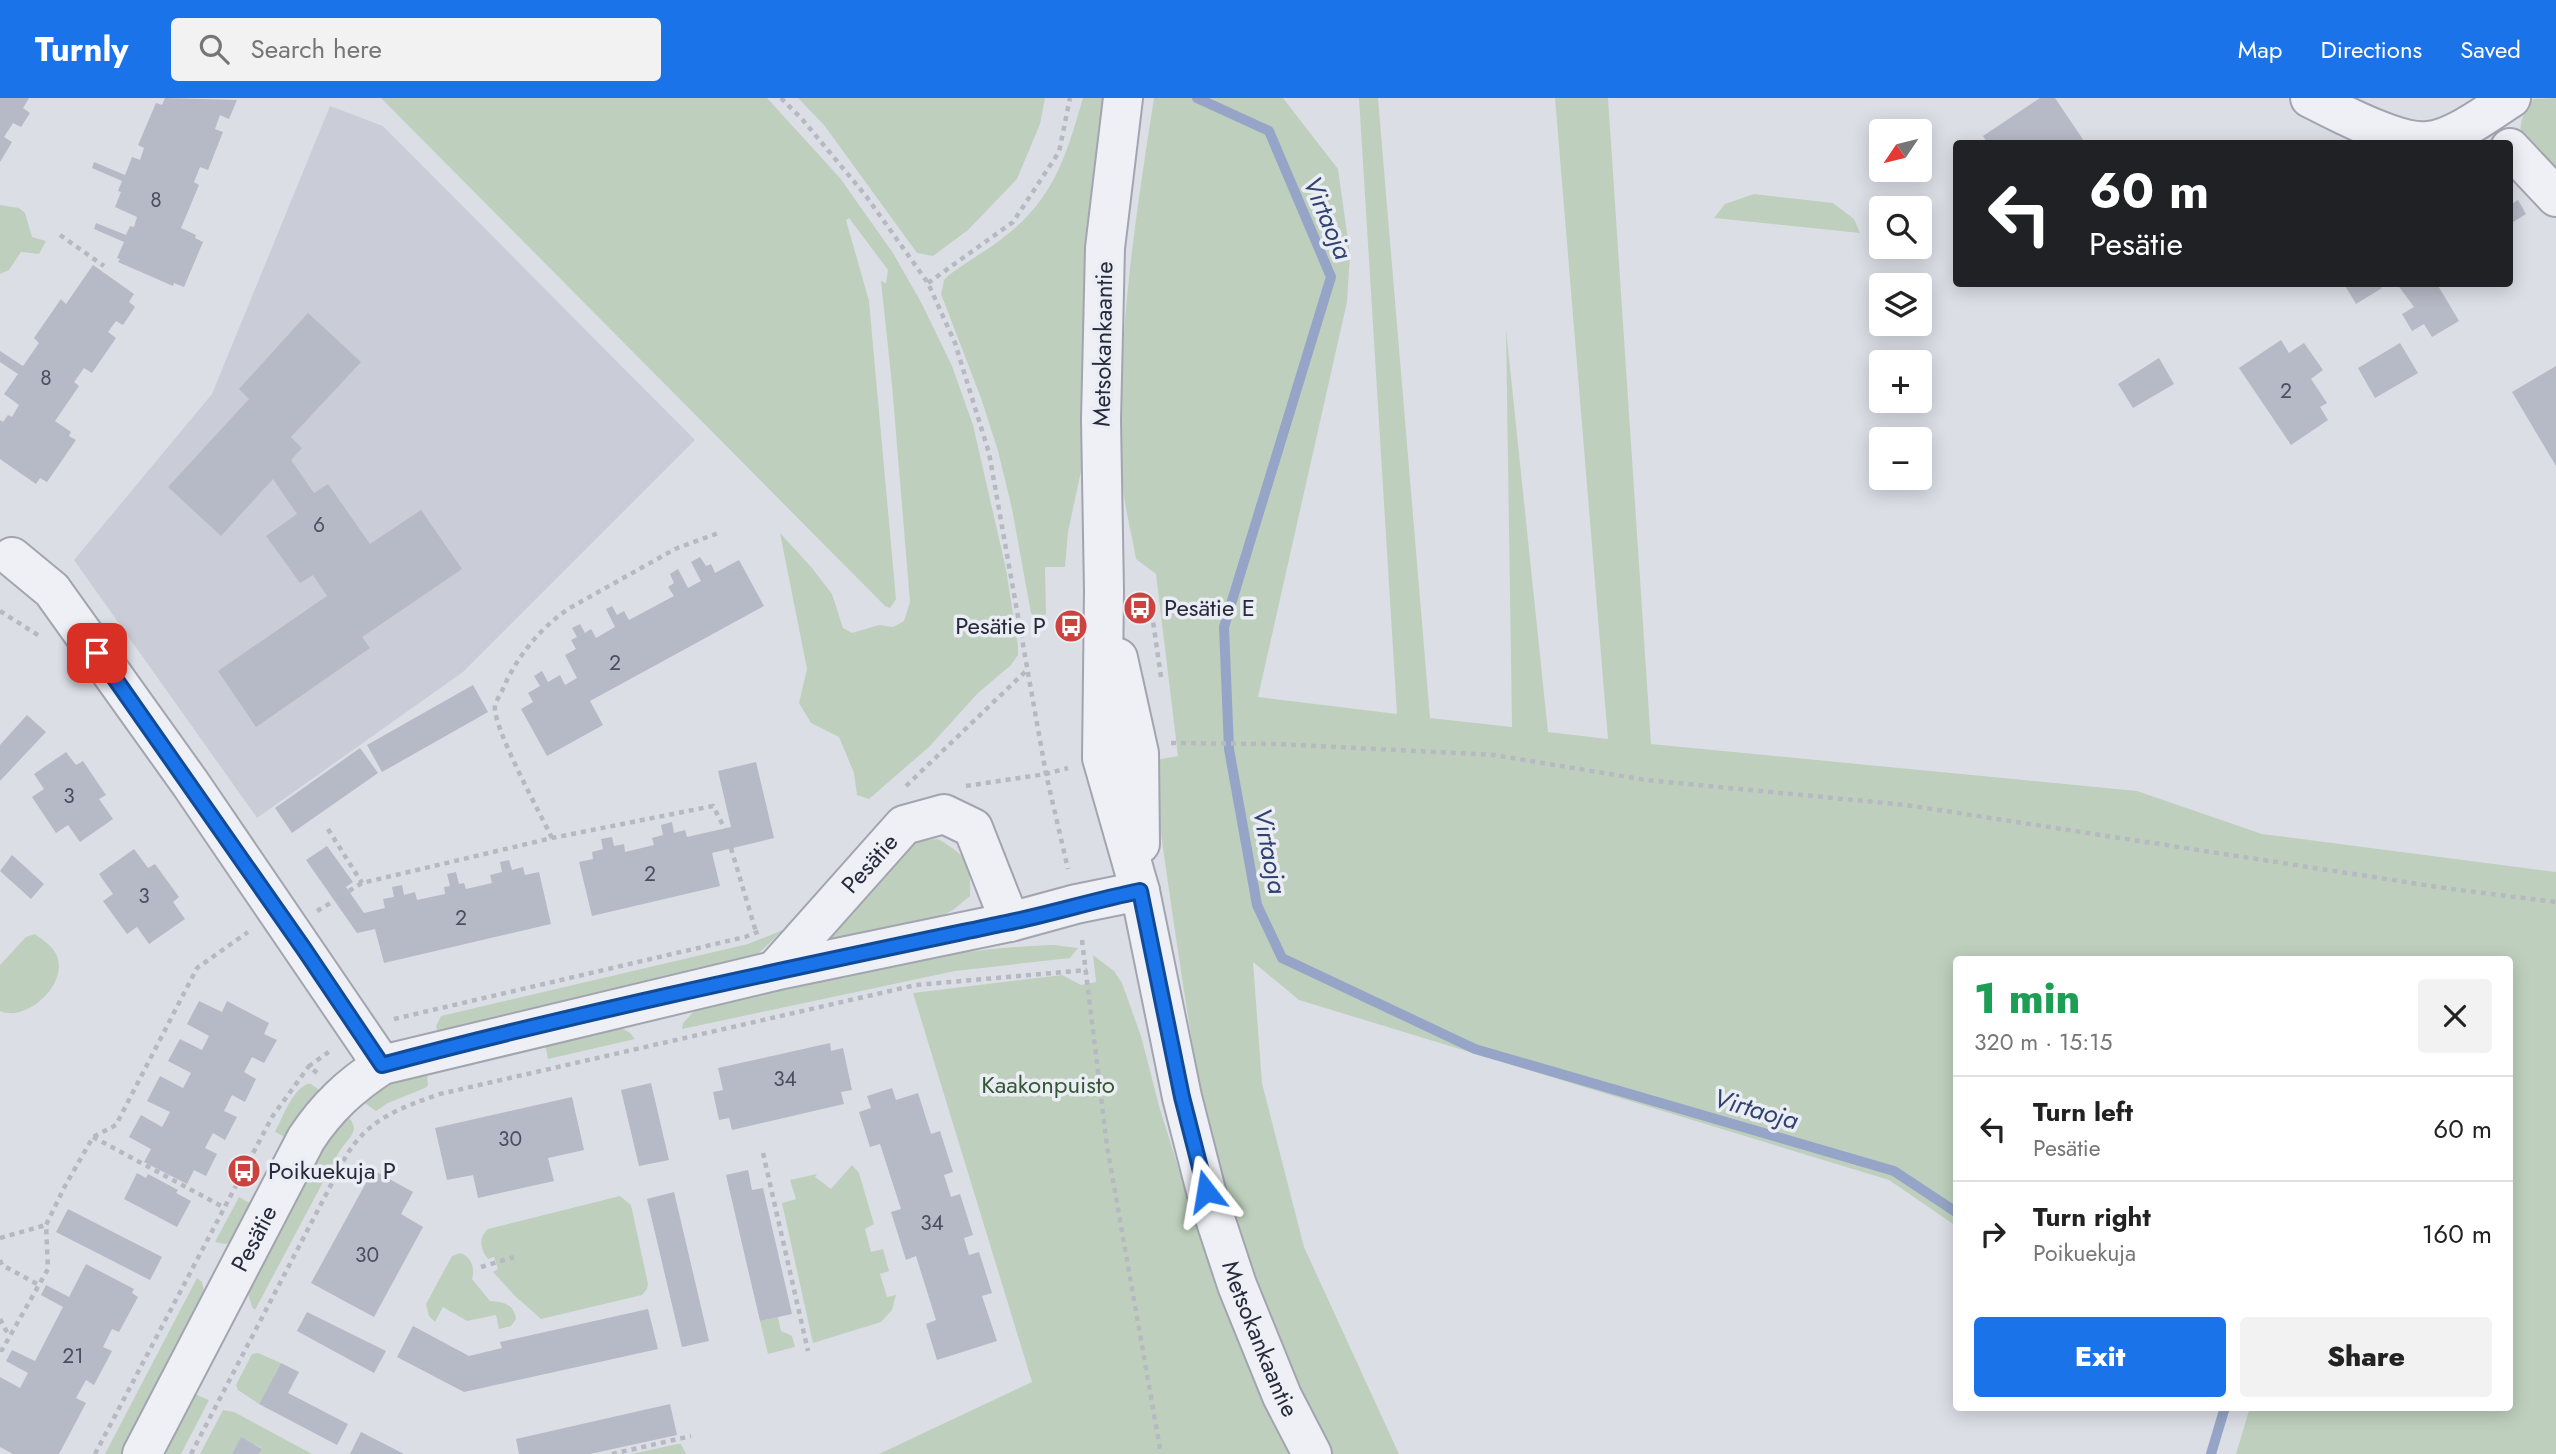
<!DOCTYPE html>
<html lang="en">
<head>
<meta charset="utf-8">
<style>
  body { margin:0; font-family:Jost,sans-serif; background:#f2f2f2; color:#222; height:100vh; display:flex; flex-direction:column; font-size:26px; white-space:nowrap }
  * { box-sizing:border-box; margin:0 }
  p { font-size:23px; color:#767676 }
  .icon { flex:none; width:38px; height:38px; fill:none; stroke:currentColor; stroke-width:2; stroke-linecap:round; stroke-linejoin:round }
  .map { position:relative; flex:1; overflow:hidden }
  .sheet { position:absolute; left:1953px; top:858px; width:560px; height:455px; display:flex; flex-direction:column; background:#fff; border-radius:7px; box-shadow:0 4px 18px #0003 }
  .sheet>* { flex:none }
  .hud { position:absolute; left:1953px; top:42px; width:560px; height:147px; border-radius:7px; box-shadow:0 4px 18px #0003; background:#202124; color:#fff; overflow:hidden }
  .needle { width:46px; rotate:235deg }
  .controls { position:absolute; left:1869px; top:21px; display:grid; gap:14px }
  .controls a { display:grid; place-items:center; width:63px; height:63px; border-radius:7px; background:#fff; box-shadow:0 4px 18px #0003; font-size:35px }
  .pin { position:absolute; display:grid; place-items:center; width:60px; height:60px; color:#fff; margin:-30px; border-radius:14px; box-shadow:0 4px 10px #0006 }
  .me { position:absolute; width:77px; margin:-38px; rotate:346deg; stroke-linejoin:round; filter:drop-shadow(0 0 5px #0008) }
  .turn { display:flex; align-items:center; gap:24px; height:147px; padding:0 21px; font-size:32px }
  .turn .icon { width:91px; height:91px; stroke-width:2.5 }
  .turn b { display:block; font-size:49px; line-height:60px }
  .round { display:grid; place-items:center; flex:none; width:74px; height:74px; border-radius:7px; background:#f2f2f2 }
  .headline { display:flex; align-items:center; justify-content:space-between; height:119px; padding:0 21px }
  h1 { font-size:42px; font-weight:800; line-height:52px; color:#1e9e55 }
  .button { display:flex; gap:14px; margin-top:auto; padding:14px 21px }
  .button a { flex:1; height:80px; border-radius:7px; background:#1a73e8; color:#fff; font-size:28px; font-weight:800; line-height:80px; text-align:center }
  .button a+a { background:#f2f2f2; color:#222 }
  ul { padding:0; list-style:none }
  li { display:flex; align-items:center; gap:21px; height:105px; padding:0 21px; border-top:2px solid #e0e0e0 }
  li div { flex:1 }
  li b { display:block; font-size:26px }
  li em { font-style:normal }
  header { display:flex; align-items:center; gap:42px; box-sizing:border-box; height:98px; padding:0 35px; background:#1a73e8; color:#fff }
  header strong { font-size:33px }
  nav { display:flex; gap:38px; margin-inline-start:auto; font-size:24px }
  .search { width:490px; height:63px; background:#f2f2f2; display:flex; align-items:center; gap:18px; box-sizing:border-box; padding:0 24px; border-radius:7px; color:#767676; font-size:26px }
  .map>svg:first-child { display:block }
  .built { fill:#cacdd8 }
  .green { fill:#bed0bd }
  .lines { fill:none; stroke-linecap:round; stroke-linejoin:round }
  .stream { stroke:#96a5c7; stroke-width:10 }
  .building { fill:#b6b9c6 }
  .minor-casing { stroke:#a2a4b0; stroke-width:42 }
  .path { stroke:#b6b9c1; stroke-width:4.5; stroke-dasharray:5 5; stroke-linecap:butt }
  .minor { stroke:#eef0f5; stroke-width:38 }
  .route-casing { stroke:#114b97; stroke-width:18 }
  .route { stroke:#1a73e8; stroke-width:12 }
  .labels { text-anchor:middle; stroke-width:7; stroke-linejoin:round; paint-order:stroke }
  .number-label { font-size:21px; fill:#4a4e5e }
  .street-label { font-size:24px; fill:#262a3c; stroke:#ebedf4 }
  .poi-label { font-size:24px; fill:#262a3c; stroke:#ebedf4; text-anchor:start }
  .park-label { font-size:24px; fill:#345833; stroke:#ebedf4 }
  .water-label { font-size:26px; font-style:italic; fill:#304270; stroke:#ebedf4 }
</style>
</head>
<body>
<header>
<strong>Turnly</strong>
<div class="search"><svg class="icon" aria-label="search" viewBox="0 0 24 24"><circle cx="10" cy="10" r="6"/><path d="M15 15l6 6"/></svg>Search here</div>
<nav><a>Map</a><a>Directions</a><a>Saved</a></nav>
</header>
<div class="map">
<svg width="2556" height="1356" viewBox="0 0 2556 1356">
  <rect width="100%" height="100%" fill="#dcdee6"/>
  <!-- built -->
  <polygon class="built" points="330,8 383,28 695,342 463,574 257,720 74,462 212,296"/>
  <!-- green -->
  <g class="green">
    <polygon points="381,0 767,0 840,80 893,155 922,206 952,268 973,327 1006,471 1018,548 1018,557 1011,567 978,595 929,649 869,701 857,697 854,675 839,639 811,625 799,605 807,571 780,435 812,470 832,496 843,530 852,535 879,527 893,529 904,523 910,504 892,287 881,183 886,185 888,172 849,120 846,122 869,203 896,501 890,510 885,508"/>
    <polygon points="798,0 1045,0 1040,26 1017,81 968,132 933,158 917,155 824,27"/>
    <path d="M 1083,0 L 1106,0 L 1086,221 L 1081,373 L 1068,434 L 1065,469 L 1045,469 L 1046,516 L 1035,520 L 1031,515 L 1012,411 L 998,353 L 981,300 L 941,196 L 944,182 L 949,177 C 965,165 982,155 999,143 C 1053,103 1065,62 1083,0 Z"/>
    <path d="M 1154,0 L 1283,0 L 1338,71 L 1350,156 L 1347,204 L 1258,599 L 1397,616 L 1359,0 L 1378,0 L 1430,620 L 1512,629 L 1506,231 L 1548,634 L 1608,641 L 1555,0 L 1608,0 L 1651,646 L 2137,693 L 2262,736 L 2556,774 L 2556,1356 L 2236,1356 L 2250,1309 L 2510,1309 L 2510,861 L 1956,861 L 1956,1128 L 1889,1082 L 1299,902 L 1253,864 L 1262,985 L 1304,1149 L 1399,1356 L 1332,1356 C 1274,1242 1224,1114 1200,988 C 1180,880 1167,771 1150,663 L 1178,658 L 1156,476 L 1136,461 C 1132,437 1125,412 1123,388 C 1114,258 1134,128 1154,0 Z"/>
    <path d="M 2556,0 L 2556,81 C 2529,56 2505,39 2533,1 Z"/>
    <polygon points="1754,96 1833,105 1854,121 1860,135 1714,120 1725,106"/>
    <polygon points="0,107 19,110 25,115 32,139 46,143 39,156 21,154 9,172 0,176"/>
    <path d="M 938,741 C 967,758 971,764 970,798 L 953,812 L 934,822 L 827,845 L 912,743 Z"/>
    <polygon points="783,832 756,858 438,935 436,928 441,918 748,846"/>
    <path d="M 35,836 C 40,840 48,845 52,850 C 77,879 28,926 0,913 L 0,867 L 26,839 Z"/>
    <path d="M 1054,847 L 1078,850 L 1070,860 L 955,873 L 682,931 L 683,925 L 696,911 C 815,884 933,850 1054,847 Z"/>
    <polygon points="1093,857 1114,873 1122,885 1141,938 1159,1008 1217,1193 1264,1305 1290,1356 879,1356 1032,1284 913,895 1062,877 1081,887 1096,884"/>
    <polygon points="619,928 630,935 635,941 548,961 545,945"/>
    <polygon points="427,973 428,987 425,990 388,1005 376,1013 362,1003 389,984"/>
    <path d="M 307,986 L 311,986 L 319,992 L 287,1040 L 275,1034 C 283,1019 291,994 307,986 Z"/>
    <path d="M 347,1017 C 362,1034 349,1038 339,1054 L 255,1212 L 252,1209 L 247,1192 L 322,1049 Z"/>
    <polygon points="852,1067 859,1075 874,1126 865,1131 871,1154 883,1151 889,1173 880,1176 887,1199 896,1197 892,1212 881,1224 813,1245 782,1105 796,1101 790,1082 817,1076 815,1079 831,1091"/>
    <path d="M 620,1098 L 631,1107 L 648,1186 L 647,1191 L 642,1197 L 541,1221 L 515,1198 L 493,1174 L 498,1171 L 494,1159 L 488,1161 C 480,1151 478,1140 488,1131 Z"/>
    <polygon points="239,1099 253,1107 231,1144 225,1146 215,1144"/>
    <path d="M 460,1155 C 472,1159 475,1170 472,1181 L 490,1203 C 504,1204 514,1206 516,1221 L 511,1228 L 499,1231 L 496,1217 L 467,1223 L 443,1209 L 435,1224 L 429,1218 L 426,1206 L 452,1158 Z"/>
    <polygon points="197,1180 202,1184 205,1198 123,1356 105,1356"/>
    <polygon points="778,1219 781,1233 792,1238 795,1249 768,1256 760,1223"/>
    <polygon points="258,1255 281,1265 259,1306 238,1292 236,1287 252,1256"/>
    <polygon points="197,1297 209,1302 181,1356 162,1356 192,1299"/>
    <polygon points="223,1312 234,1314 312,1356 259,1356 262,1350 241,1340 232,1356 200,1356"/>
    <polygon points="677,1346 681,1346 686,1356 632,1356"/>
  </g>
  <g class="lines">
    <!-- stream -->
    <g class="stream">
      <polyline points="1197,0 1269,33 1331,179 1224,529 1229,651 1257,807 1282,860 1475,951 1894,1073 1956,1114"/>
      <polyline points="2211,1356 2225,1309"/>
    </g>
  </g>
  <!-- building -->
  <g class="building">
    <polygon points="0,0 29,0 23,10 30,15 21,29 13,25 4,39 12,44 0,64"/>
    <polygon points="165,0 237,2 229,21 220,17 215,31 223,34 208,72 200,69 194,84 199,87 181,130 196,137 195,140 203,144 184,189 174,185 173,188 118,164 120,161 117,160 124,144 94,131 96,125 126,137 130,128 134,129 137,119 115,109 121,94 118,93 122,83 92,70 94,64 125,77 132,59 140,62 144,50 138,47 156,5 162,7"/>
    <polygon points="2040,0 2055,0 2086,46 1988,46 1983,38"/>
    <polygon points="2518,102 2526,116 2510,126 2510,107"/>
    <polygon points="93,167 134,196 129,204 135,209 123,227 116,223 108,234 116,240 92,275 84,270 74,284 79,288 55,323 71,334 69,338 76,342 47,384 40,380 36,386 0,361 0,322 3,324 8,317 12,319 19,307 4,296 18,276 0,264 0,253 23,268 39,245 34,240 61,201 66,206"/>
    <polygon points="2344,186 2379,186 2382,190 2356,206"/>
    <polygon points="2397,186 2437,186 2459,223 2432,239 2424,226 2412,233 2402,216 2414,209"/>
    <polygon points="308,215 361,264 291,339 302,350 291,362 314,395 328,386 370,446 421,412 462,471 362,539 370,550 256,629 218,573 327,498 313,477 300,485 266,438 297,416 273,381 221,438 168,389 249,301 239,291"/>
    <polygon points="2281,242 2289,255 2304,245 2323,272 2311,281 2327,305 2320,309 2328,322 2291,347 2239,270"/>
    <polygon points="2400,245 2418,275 2375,300 2358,270"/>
    <polygon points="2159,260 2174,286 2133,310 2118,286"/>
    <polygon points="2556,268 2556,368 2512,294"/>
    <polygon points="700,459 706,468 711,466 715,475 739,462 764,508 590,603 603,627 547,658 521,611 533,604 528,595 540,588 534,578 542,573 548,584 560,577 565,587 577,580 565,557 576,551 571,542 577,539 572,530 580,526 585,535 591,531 596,540 615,529 606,511 612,508 617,517 624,513 629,522 674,498 668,489 674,485 670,476 678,471 688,490 701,483 691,464"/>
    <polygon points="473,587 488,614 382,674 367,647"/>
    <polygon points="27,617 46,634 0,683 0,647"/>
    <polygon points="360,650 378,675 292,735 275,710"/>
    <polygon points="66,654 76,667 83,663 106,697 99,701 113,721 80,744 68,727 56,735 32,699 44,691 34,676"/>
    <polygon points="756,664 774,740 712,755 720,788 592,818 579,764 593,761 592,754 603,751 601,741 612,739 614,748 624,746 625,754 654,747 652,740 663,737 661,727 672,724 674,735 685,732 687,739 731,729 718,673"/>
    <polygon points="327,748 353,784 346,789 364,815 385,810 383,801 394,799 392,789 402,787 404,797 415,794 417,802 445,796 444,789 450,788 447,776 456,774 459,786 464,785 466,791 492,785 490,777 502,774 500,764 509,762 512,772 523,769 525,777 539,774 551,826 384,865 375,831 357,835 306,762"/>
    <polygon points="134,751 148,770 155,766 179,799 173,804 185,821 149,846 137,829 127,836 103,803 113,796 99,776"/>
    <polygon points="12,757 44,786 31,801 0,773"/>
    <polygon points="199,903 222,914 227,903 269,925 264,936 277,942 264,965 252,959 244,974 256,981 245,1004 232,997 224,1013 237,1019 225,1042 213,1035 205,1050 217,1056 206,1078 194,1072 187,1086 144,1064 151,1051 129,1039 141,1017 162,1029 170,1014 147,1003 160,978 183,990 191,975 168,963 180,941 202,952 209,938 187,926"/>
    <polygon points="830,945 831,953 843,950 852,992 841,994 844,1006 732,1032 729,1020 719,1022 713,994 723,992 718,970"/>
    <polygon points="651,985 669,1062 639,1068 621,992"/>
    <polygon points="892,990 896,1002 918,995 931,1036 940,1033 953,1074 944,1077 951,1099 960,1096 973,1137 964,1140 969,1157 979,1154 992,1195 982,1198 997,1243 937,1262 926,1226 936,1222 916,1158 906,1162 891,1114 901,1111 880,1046 870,1049 859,1014 871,1010 867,998"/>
    <polygon points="572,999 584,1052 548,1060 554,1083 478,1100 473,1077 447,1082 435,1030"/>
    <polygon points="373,1072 413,1094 401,1116 423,1129 374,1219 311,1185"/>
    <polygon points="748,1072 752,1092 763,1090 792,1216 760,1223 726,1077"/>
    <polygon points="137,1075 146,1080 148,1076 178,1092 176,1095 191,1103 177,1129 124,1101"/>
    <polygon points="674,1094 709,1243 682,1249 647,1101"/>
    <polygon points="68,1111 162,1159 150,1182 56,1134"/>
    <polygon points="86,1166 134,1191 132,1195 138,1199 119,1234 112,1231 103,1249 112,1253 94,1287 86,1282 76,1300 86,1305 59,1356 13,1356 0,1349 0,1279 20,1290 28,1275 6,1263 12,1252 35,1263 63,1209 41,1197 46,1187 69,1199"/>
    <polygon points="648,1211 658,1251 464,1294 397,1259 413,1228 469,1258 502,1250 500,1244"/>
    <polygon points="307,1214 386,1253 374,1275 297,1233"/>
    <polygon points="281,1265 299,1274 288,1295 348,1326 337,1347 259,1306"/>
    <polygon points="670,1306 677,1337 590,1356 519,1356 516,1341"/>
    <polygon points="361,1334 404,1356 350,1356"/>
    <polygon points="241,1339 262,1351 259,1356 232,1356"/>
  </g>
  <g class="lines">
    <defs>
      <g id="minor">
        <path id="s1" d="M 1123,0 L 1105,150 L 1101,322 L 1104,493 L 1102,660 L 1140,793 L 1182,999 L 1206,1093 L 1237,1187 L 1282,1298 L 1312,1356"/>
        <path d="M 2310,0 C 2338,14 2399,47 2428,43 C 2454,41 2489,14 2511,0"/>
        <polyline points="2510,50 2556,99"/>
        <polyline points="12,459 52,492 190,685 382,967"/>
        <polyline points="1118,560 1139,655 1140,746"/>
        <path id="s2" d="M 774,873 L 904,727 L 944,716 L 973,730 L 1010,824"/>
        <path id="s3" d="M 142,1356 L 306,1041 C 327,1009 350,988 382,967 L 774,873 L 1010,824 L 1076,806 L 1140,793"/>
      </g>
    </defs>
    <!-- minor casing -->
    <use href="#minor" class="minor-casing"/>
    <!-- path -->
    <g class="path">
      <polyline points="781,0 802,21 866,98 928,185 955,245 989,355 1046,676 1068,771"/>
      <polyline points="60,137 104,168"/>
      <polyline points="928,185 1013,124 1059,54 1070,0"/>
      <polyline points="1140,510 1153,523 1161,579"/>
      <polyline points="0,513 41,539"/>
      <polyline points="1171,645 1277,646 1494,657 1646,682 1906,707 2451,791 2556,804"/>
      <polyline points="906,688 1028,571"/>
      <polyline points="966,688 1046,676 1068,670"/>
      <polyline points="328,731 362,785"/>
      <path d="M 552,740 C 541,717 492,628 495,608 C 496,603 500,597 502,593 C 516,560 538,532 568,511 L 675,451 L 721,434"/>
      <polyline points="731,750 756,834"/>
      <polyline points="349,793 362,785 552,740 713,708 725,731"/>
      <polyline points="317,813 334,803"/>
      <polyline points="1082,842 1107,1048 1161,1356"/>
      <polyline points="394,921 745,839 760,833"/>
      <polyline points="317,975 309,968 330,953"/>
      <polyline points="93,1039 225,1110"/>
      <polyline points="763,1055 808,1253"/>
      <polyline points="0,1140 46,1127"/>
      <polyline points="0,1162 2,1167 39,1187"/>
      <polyline points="481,1169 514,1159"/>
      <polyline points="0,1221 9,1238"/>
      <polyline points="0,1251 2,1252 48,1171 46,1127 65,1088 93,1039 116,1027 197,870 248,834"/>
      <polyline points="95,1356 272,1019 309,968"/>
      <path d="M 191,1356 L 345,1060 C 367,1021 400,1010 440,996 L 916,887 L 1087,872"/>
      <polyline points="612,1356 691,1338"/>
    </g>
    <!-- minor -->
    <use href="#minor" class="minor"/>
  </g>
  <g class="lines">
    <defs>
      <path id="route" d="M 97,555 L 304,851 L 382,967 C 588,912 797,869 1006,825 C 1051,816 1095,802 1140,793 L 1182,999 L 1206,1093"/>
    </defs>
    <!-- route casing -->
    <use href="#route" class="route-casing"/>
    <!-- route -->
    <use href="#route" class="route"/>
  </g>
  <!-- icons -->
  <defs>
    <symbol id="bus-disc" viewBox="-11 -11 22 22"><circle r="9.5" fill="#cd423f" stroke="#ebedf4"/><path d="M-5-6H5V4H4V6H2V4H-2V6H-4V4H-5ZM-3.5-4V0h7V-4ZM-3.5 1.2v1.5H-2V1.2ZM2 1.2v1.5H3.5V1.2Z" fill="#fff"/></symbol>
  </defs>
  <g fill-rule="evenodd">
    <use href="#bus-disc" x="1121" y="491" width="38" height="38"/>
    <use href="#bus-disc" x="1052" y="509" width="38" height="38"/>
    <use href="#bus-disc" x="225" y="1054" width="38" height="38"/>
  </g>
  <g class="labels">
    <!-- number labels -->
    <g class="number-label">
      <text x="156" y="109">8</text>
      <text x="46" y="287">8</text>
      <text x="2286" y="300">2</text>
      <text x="319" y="434">6</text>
      <text x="615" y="572">2</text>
      <text x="69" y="705">3</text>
      <text x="650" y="783">2</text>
      <text x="144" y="805">3</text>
      <text x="461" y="827">2</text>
      <text x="785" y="988">34</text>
      <text x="510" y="1048">30</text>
      <text x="932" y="1132">34</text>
      <text x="367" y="1164">30</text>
      <text x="73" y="1265">21</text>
    </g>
    <!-- street labels -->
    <g class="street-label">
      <text transform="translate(1103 246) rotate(-89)" y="8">Metsokankaantie</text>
      <text dy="8" stroke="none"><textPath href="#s2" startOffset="144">Pesätie</textPath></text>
      <text dy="8" stroke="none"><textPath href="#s3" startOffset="243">Pesätie</textPath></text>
      <text dy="8" stroke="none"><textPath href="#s1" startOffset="1264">Metsokankaantie</textPath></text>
    </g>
    <!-- poi labels -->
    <g class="poi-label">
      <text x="1164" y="518">Pesätie E</text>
      <text x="1046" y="536" text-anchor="end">Pesätie P</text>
      <text x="268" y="1081">Poikuekuja P</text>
    </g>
    <!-- park labels -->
    <g class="park-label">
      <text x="1048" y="995">Kaakonpuisto</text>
    </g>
    <!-- water labels -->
    <g class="water-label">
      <text transform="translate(1328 120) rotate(67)" y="9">Virtaoja</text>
      <text transform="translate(1270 753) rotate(79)" y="9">Virtaoja</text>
      <text transform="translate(1756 1011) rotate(16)" y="9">Virtaoja</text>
    </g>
  </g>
</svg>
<div class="controls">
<a><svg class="needle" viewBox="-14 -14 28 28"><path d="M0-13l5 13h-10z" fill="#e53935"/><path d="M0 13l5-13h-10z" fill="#767676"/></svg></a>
<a><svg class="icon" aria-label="search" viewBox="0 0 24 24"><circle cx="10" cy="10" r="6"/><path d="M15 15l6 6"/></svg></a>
<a><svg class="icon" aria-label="layers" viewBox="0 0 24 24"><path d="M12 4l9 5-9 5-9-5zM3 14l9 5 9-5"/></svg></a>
<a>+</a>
<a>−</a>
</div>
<div class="pin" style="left:97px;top:555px;background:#d93025"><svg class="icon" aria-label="arrive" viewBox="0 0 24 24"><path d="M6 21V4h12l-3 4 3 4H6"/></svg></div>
<svg class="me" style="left:1206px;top:1093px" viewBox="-20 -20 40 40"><path d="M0-17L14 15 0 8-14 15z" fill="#1a73e8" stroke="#fff" stroke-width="4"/></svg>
<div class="hud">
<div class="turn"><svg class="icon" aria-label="left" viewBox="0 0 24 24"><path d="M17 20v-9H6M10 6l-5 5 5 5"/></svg><div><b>60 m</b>Pesätie</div></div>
</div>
<section class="sheet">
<div class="headline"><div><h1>1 min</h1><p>320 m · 15:15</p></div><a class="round"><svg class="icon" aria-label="close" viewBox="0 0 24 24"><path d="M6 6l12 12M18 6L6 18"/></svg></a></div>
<ul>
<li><svg class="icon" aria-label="left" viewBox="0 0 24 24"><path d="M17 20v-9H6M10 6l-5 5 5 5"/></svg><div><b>Turn left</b><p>Pesätie</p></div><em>60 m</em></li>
<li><svg class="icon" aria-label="right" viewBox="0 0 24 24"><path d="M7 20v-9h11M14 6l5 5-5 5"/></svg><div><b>Turn right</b><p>Poikuekuja</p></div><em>160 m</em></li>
</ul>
<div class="button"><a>Exit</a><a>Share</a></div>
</section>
</div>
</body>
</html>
